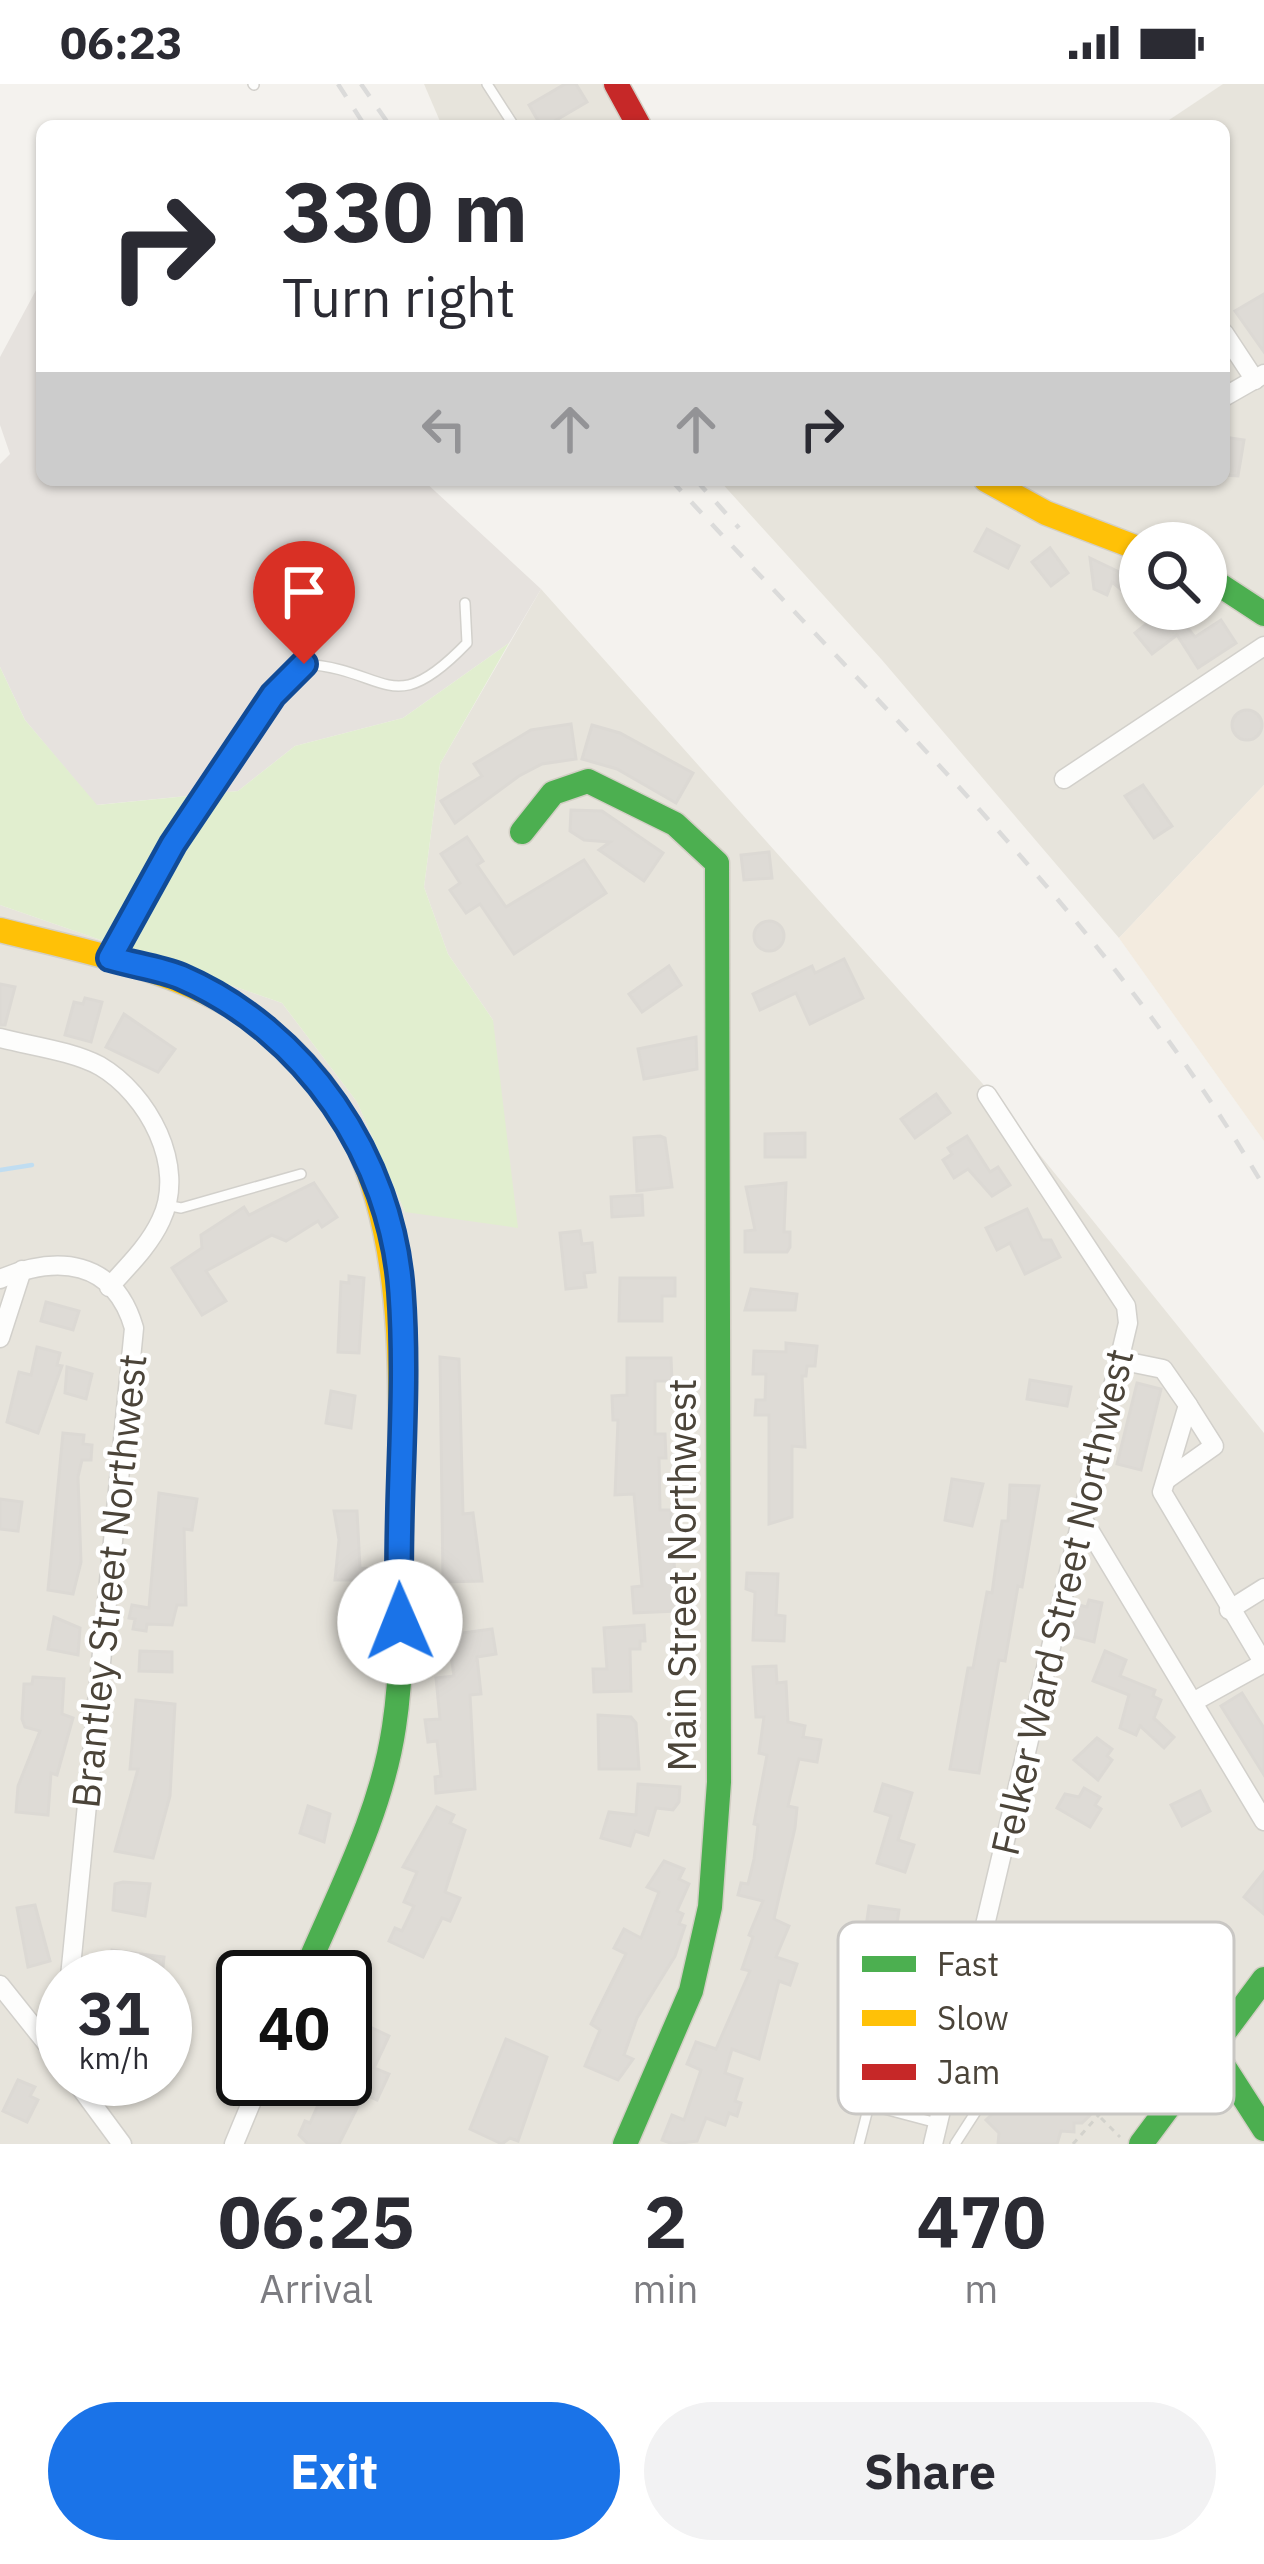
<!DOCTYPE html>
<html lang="en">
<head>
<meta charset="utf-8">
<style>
  body { margin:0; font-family:"IBM Plex Sans",sans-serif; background:#f2f2f3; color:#2b2b33; height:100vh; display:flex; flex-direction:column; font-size:45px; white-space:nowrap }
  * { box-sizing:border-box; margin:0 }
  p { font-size:39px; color:#7c7c81 }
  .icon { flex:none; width:66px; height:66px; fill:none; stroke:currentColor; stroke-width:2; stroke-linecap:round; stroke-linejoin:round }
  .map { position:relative; height:2060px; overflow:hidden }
  .sheet { display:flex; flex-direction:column; background:#fff; flex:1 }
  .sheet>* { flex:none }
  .banner { position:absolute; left:36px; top:36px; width:1194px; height:366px; border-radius:18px; box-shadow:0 3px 9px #0004; background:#fff; color:#2b2b33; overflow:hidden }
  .controls { position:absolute; left:1119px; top:438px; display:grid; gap:24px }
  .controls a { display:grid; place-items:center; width:108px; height:108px; border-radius:50%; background:#fff; box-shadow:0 3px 9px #0004; font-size:60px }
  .speed { position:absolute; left:36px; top:1866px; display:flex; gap:24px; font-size:60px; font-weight:700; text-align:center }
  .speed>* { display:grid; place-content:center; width:156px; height:156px; border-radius:50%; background:#fff; box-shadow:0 3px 9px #0004; line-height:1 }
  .speed small { font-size:30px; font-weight:400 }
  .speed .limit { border:6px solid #111; border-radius:18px; background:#fff; color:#111 }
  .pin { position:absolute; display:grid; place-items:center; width:102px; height:102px; color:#fff; margin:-123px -51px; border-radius:50% 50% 50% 0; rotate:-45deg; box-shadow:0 0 12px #0007 }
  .pin .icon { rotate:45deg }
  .me { position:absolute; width:132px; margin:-66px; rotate:359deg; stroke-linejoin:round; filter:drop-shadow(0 0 9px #0008) }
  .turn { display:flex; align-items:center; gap:42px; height:252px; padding:0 48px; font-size:54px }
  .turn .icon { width:156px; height:156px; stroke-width:2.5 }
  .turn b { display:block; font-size:84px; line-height:102px }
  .lanes { display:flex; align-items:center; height:114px; padding:0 48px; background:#0003; justify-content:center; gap:60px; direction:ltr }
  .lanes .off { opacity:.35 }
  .eta { display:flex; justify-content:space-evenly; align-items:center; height:204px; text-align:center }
  .eta b { font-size:72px; font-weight:700; line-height:84px }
  .cta { display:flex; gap:24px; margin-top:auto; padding:24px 48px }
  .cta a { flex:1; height:138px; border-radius:72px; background:#1a73e8; color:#fff; font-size:48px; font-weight:700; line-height:138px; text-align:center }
  .cta a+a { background:#f2f2f3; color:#2b2b33 }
  .status { display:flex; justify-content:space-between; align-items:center; height:84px; padding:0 60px; background:#fff; direction:ltr }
  .status svg { height:33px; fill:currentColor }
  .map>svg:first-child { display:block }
  .residential { fill:#e7e4dc; fill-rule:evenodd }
  .commercial { fill:#f3ebdf }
  .industrial { fill:#e6e2de }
  .green { fill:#e1eecf }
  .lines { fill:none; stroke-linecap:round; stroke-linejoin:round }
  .stream { stroke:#c0ddf1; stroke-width:4.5 }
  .building { fill:#dedbd6; stroke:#dcd9d4; stroke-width:3 }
  .lane-casing { stroke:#d2d0cb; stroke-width:12 }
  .street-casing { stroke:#d2d0cb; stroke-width:21 }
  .fast-casing { stroke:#d3cfc5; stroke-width:27 }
  .slow-casing { stroke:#d3cfc5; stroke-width:27 }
  .jam-casing { stroke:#d3cfc5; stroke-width:27 }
  .path { stroke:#d3d2cc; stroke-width:3; stroke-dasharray:6 6; stroke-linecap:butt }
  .lane { stroke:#fdfdfc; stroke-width:9 }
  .street { stroke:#fdfdfc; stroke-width:18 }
  .fast { stroke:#4caf50; stroke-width:24 }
  .slow { stroke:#ffc107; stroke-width:24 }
  .jam { stroke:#c62828; stroke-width:24 }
  .rail { stroke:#dbdbda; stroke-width:4.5; stroke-dasharray:15 15; stroke-linecap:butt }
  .route-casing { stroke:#114b97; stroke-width:30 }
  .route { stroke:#1a73e8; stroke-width:21 }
  .labels { text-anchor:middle; stroke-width:9; stroke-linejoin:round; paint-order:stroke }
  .street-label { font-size:39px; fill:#4b4439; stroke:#fff }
  .key { fill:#fff; stroke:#c9c7c4; stroke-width:3 }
  .key-label { font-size:33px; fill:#4b4439 }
</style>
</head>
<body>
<div class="status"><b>06:23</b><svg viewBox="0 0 49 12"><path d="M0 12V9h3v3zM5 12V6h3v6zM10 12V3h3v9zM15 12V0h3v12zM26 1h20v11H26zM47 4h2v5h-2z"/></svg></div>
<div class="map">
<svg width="1264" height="2060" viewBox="0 0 1264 2060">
  <rect width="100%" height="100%" fill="#f4f2ee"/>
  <!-- residential -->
  <g class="residential">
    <polygon points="424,0 621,0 644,42 442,42"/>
    <path d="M 1223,0 L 1264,0 L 1264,701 L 1119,854 L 882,576 L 719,396 L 1224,396 L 1224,42 L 1160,42 ZM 1140,459 L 1206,459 L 1206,525 L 1140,525 Z"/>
    <path d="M 541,505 L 982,999 L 1264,1349 L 1264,2060 L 0,2060 L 0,821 L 282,919 L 357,1018 L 405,1128 L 493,936 L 448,870 L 424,803 L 440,680 ZM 63,1893 L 165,1893 L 165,1995 L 63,1995 ZM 243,1893 L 345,1893 L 345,1995 L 243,1995 Z"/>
  </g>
  <!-- commercial -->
  <polygon class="commercial" points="1264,701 1264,1057 1119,854"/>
  <!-- industrial -->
  <polygon class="industrial" points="42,195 42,396 423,396 541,505 509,559 403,634 295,662 238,707 96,721 25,636 0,583 0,380 10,370 0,341 0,273"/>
  <!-- green -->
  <polygon class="green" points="509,559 440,680 424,803 448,870 493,936 518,1144 405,1128 357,1018 282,919 0,821 0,583 25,636 97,721 238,707 295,662 403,634"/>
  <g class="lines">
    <!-- stream -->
    <polyline class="stream" points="0,1086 32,1081"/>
  </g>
  <!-- building -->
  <g class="building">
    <polygon points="565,0 576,0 587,18 553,38 556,42 541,42 529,21"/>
    <polygon points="1264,210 1264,268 1235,227"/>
    <polygon points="1224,353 1244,356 1238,392 1224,391"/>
    <polygon points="987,445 1019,462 1008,484 975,467"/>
    <polygon points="1050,464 1068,489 1051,502 1032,478"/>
    <polygon points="1090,474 1140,498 1140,521 1112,498 1107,511 1094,505"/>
    <polygon points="1146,525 1172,525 1195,553 1221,536 1236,559 1198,584 1177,551 1152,570 1135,549 1155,533"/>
    <circle cx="1247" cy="641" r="15"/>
    <polygon points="571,640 576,675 542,680 519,692 455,739 441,717 482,692 474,680 531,646"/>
    <polygon points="592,641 620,649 693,689 676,719 617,685 582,675"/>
    <polygon points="1143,701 1172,742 1154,754 1125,712"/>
    <polygon points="571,726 602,727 663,769 644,797 599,766 610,758 584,756 570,747"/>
    <polygon points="467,753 483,777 477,781 506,823 584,776 606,809 514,870 480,820 466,829 450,806 460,799 441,770"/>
    <polygon points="769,768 772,794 744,796 741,771"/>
    <circle cx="769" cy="852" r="15"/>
    <polygon points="844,875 863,914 810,940 796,909 760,926 753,910 812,882 815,889"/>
    <polygon points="669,882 681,901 642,928 629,910"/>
    <polygon points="0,900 15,903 5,941 0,941"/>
    <polygon points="85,914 102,918 91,958 65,951 74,918 83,920"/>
    <polygon points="124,930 175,965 158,988 106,963"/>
    <polygon points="696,953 697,985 644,995 638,965"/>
    <polygon points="936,1010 950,1029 915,1054 901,1035"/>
    <polygon points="805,1049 805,1073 765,1073 765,1050"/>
    <polygon points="660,1052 665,1054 672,1103 637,1107 634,1054"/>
    <polygon points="967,1052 990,1088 998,1083 1010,1101 992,1112 968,1085 954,1094 943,1076 952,1070 948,1064"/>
    <polygon points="314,1099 337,1133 322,1143 318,1137 286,1157 272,1151 206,1187 226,1217 202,1231 172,1184 202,1164 201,1151 244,1123 249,1131"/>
    <polygon points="786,1099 784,1148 790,1148 790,1163 787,1168 745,1168 745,1147 755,1146 746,1103"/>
    <polygon points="642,1111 643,1131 612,1133 611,1113"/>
    <polygon points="1027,1125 1042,1156 1051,1156 1060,1173 1025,1190 1010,1159 997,1166 986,1144"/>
    <polygon points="580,1147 582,1160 592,1159 595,1188 584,1189 586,1203 566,1205 560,1149"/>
    <polygon points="349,1192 364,1194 359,1269 338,1268 341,1198 349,1199"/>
    <polygon points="620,1194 675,1194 675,1212 662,1212 662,1237 619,1237"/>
    <polygon points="751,1205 797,1210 795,1226 745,1226"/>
    <polygon points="46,1218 79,1227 73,1246 41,1237"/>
    <polygon points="786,1259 817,1262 815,1282 807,1282 806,1292 802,1292 805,1363 792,1362 792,1433 769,1440 769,1331 755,1331 756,1316 765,1316 766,1290 753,1290 754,1267 786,1268"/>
    <polygon points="37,1263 60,1269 57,1281 62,1282 38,1349 7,1338 19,1288 31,1291"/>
    <polygon points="440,1273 459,1275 463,1430 473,1429 482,1497 443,1498"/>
    <polygon points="627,1274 671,1274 672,1297 655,1297 655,1350 665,1350 666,1374 659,1374 660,1426 671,1426 677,1527 634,1529 632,1503 642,1502 634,1410 615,1411 618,1336 613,1336 612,1312 627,1311"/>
    <polygon points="67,1283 92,1290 86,1315 65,1309"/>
    <polygon points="1030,1296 1071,1303 1067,1322 1027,1315"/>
    <polygon points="1137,1299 1161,1305 1141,1386 1117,1380"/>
    <polygon points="331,1307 355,1312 351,1344 326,1339"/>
    <polygon points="63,1349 84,1351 83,1360 92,1361 91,1376 82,1376 78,1393 81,1478 73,1510 48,1506"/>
    <polygon points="952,1395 983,1400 972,1442 945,1436"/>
    <polygon points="1010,1401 1039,1402 1022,1503 1018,1502 1005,1577 999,1576 979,1689 950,1685 968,1584 973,1584 987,1508 992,1509 1002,1437 1008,1437"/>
    <polygon points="159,1409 197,1415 192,1446 184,1445 186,1521 177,1521 172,1541 147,1540 146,1547 133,1545 135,1535 129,1534 132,1521 149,1524"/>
    <polygon points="0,1415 22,1418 18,1447 0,1445"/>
    <polygon points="334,1427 357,1427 360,1484 375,1485 374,1496 335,1496 339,1456"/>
    <polygon points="747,1489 778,1490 776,1531 785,1532 784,1557 753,1556 755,1508 746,1505"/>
    <polygon points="1089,1516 1102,1519 1094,1558 1071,1552 1079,1521 1087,1523"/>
    <polygon points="54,1533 80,1544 78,1571 48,1565"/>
    <polygon points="644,1541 645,1557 640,1557 640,1565 630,1565 631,1607 594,1608 593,1585 607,1585 604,1544"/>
    <polygon points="492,1545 496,1570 477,1573 481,1610 470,1611 475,1705 436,1709 435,1693 441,1692 437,1657 428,1658 425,1636 440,1635 436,1594 454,1592 449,1558 456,1557 455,1550"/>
    <polygon points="140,1567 172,1568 172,1588 139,1587"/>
    <polygon points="1105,1567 1126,1576 1120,1592 1155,1606 1153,1612 1161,1616 1154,1634 1174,1653 1164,1664 1140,1642 1136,1651 1120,1644 1129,1611 1093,1597"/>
    <polygon points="776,1582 777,1599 786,1598 788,1638 805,1642 803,1653 821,1656 817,1678 799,1675 788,1722 797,1724 795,1744 774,1835 789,1842 776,1873 797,1880 790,1901 779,1897 759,1975 732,1965 725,1989 742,1995 735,2017 741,2019 737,2032 729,2029 725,2041 706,2034 697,2057 673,2060 662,2056 672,2031 684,2036 701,1986 687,1980 696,1958 716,1965 750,1887 742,1885 753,1853 749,1851 763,1817 738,1811 741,1799 748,1800 754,1775 758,1741 754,1740 767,1671 759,1669 764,1633 756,1633 753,1583"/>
    <polygon points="33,1593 64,1595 62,1630 73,1634 57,1691 51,1689 48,1731 16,1728 18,1702 40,1647 25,1643 22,1635 24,1600 32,1600"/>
    <polygon points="1242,1609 1264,1644 1264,1691 1221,1622"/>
    <polygon points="136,1616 175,1620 170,1712 153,1774 115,1767 138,1685 130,1685"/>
    <polygon points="598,1631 631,1633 636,1639 639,1685 599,1685"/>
    <polygon points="1097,1654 1112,1665 1107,1672 1112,1676 1098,1696 1074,1676"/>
    <polygon points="638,1700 680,1703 679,1718 673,1726 656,1724 648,1751 635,1747 630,1762 601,1754 609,1728 636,1731"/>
    <polygon points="883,1700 912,1709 898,1756 914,1761 905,1788 877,1779 891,1732 875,1727"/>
    <polygon points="1084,1704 1100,1713 1095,1721 1101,1725 1090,1743 1057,1724 1065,1710 1079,1713"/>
    <polygon points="1200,1707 1210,1727 1182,1742 1171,1721"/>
    <polygon points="308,1722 330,1730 324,1758 300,1749"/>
    <polygon points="437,1723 454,1731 450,1739 465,1746 445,1808 460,1814 450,1837 442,1834 423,1873 389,1857 395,1844 402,1847 414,1822 404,1818 417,1788 403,1783"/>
    <polygon points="664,1777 684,1785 679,1795 689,1800 677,1827 683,1830 679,1840 685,1842 675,1872 637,1934 624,1971 633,1975 618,1996 585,1982 600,1946 591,1940 626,1870 614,1864 624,1845 641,1854 659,1808 647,1803"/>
    <polygon points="1264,1788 1264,1830 1244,1813"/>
    <polygon points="123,1798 150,1800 145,1832 113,1826 115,1800"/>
    <polygon points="35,1821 50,1877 28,1883 17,1824"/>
    <polygon points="869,1822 899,1826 895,1854 865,1850"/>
    <polygon points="112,1866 164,1873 162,1893 108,1893"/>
    <polygon points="345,1931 389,1952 374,1984 389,1990 377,2016 364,2010 339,2060 308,2060 299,2051 305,2037 310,2039 326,2003 333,2006 338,1995 345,1995"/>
    <polygon points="506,1955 547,1973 518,2057 510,2054 502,2060 470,2045"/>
    <polygon points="1054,1971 1083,2001 1102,1982 1121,2001 1082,2039 1074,2039 1074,2048 1061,2047 1057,2060 998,2060 999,2049 986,2036"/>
    <polygon points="18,1996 35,2003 30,2012 38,2016 27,2038 3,2027"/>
  </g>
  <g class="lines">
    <defs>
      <g id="lane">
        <polyline points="253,0 254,1"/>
        <polyline points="487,0 514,42"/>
        <path d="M 113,870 L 173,760 L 273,611 L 304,580 C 388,585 391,638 467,559 L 465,519"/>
        <polyline points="166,1121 181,1124 301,1090"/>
        <polyline points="1155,1964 1168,1947 1200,1971"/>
        <polyline points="859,2060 869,2021 937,2039"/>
        <polyline points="955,2060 986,2012"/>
      </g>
      <g id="street">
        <polyline points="1224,249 1255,296"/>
        <polyline points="1224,313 1264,290"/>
        <polyline points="1064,695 1264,562"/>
        <path d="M 0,954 C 31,962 72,967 100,982 C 148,1010 187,1082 161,1136 C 149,1162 128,1182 109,1203"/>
        <path d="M 0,1195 C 57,1171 114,1175 134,1244 L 70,1893"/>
        <polyline points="0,1254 22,1186"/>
        <polyline points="1119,1276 1163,1285 1188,1321 1162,1408 1263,1578"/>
        <polyline points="1166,1396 1214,1362 1188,1321"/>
        <polyline points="1082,1434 1264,1737"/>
        <polyline points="1229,1526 1264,1504"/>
        <polyline points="1193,1618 1264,1579"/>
        <polyline points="0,1901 63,1980"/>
        <polyline points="74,1995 122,2060"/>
        <polyline points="234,2060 261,1995"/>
        <polyline points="933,2060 1128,1239 1126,1222 987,1011"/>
      </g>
      <g id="fast">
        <polyline points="1206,492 1264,530"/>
        <polyline points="522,748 553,709 588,697 675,740 717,779 719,1698 710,1823 691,1907 625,2060"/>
        <path d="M 303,1893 C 337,1812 381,1731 394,1643 C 407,1559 398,1471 400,1386"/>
        <polyline points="1212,1964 1264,2045"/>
        <polyline points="1141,2060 1264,1895"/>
      </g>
      <g id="slow">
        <polyline points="986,396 1046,429 1140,465"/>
        <path d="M 0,846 C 71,864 143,878 209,910 C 399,1001 403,1204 400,1386"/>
      </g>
      <polyline id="jam" points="616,0 639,42"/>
    </defs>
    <!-- lane casing -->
    <use href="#lane" class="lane-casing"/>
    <!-- street casing -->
    <use href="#street" class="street-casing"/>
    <!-- fast casing -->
    <use href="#fast" class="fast-casing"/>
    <!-- slow casing -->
    <use href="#slow" class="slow-casing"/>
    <!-- jam casing -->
    <use href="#jam" class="jam-casing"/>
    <!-- path -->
    <g class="path">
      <polyline points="1025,1973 1023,1961 1039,1946 1087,1997"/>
      <polyline points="1067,2004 1102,1971"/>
      <polyline points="1101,2034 1120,2053"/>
      <polyline points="1073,2060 1129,1997"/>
    </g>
    <!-- lane -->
    <use href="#lane" class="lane"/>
    <!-- street -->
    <use href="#street" class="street"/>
    <!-- fast -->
    <use href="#fast" class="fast"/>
    <!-- slow -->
    <use href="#slow" class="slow"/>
    <!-- jam -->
    <use href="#jam" class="jam"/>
    <!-- rail -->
    <g class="rail">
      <polyline points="338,0 365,42"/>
      <polyline points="361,0 390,42"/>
      <path d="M 671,396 C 879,623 1108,835 1264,1103"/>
      <polyline points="696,396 739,444"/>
    </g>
  </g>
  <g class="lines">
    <defs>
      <path id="route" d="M 304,580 L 273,611 L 173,760 L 110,874 C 133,881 159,884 181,893 C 306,947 392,1074 401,1208 C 409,1318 395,1429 400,1538"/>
    </defs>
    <!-- route casing -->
    <use href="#route" class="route-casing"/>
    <!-- route -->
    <use href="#route" class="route"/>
  </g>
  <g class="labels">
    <!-- street labels -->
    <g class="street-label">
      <text transform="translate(682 1491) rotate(-90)" y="14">Main Street Northwest</text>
      <text transform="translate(109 1497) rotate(-84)" y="14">Brantley Street Northwest</text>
      <text transform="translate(1062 1518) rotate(-77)" y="14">Felker Ward Street Northwest</text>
    </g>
  </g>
  <!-- legend -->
  <rect x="838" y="1838" width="396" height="192" rx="18" class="key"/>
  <rect x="862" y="1872" width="54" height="16" fill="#4caf50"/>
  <rect x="862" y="1926" width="54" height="16" fill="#ffc107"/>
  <rect x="862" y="1980" width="54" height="16" fill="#c62828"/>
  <g class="key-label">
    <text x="937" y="1892">Fast</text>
    <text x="937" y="1946">Slow</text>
    <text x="937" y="2000">Jam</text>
  </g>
</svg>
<div class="controls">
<a><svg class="icon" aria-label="search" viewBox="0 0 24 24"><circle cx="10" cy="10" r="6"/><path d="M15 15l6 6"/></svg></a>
</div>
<div class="speed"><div>31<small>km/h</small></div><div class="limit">40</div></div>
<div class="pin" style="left:304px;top:580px;background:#d93025"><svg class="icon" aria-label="arrive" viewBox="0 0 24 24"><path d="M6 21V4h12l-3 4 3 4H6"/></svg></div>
<svg class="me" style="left:400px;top:1538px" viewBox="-20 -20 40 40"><circle r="19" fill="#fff"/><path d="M0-13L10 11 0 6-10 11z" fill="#1a73e8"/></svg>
<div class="banner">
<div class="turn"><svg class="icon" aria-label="right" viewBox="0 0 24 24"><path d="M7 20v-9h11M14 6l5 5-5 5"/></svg><div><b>330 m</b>Turn right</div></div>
<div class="lanes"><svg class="icon off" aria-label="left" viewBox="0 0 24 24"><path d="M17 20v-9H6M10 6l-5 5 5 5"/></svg><svg class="icon off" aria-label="ahead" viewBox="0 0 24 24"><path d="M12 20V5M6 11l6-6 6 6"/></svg><svg class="icon off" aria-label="ahead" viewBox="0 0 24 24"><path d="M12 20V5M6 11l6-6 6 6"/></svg><svg class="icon" aria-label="right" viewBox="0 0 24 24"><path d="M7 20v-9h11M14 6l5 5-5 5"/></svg></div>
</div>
</div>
<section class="sheet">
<div class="eta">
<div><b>06:25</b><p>Arrival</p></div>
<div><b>2</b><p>min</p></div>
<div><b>470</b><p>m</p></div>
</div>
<div class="cta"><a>Exit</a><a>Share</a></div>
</section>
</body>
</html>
